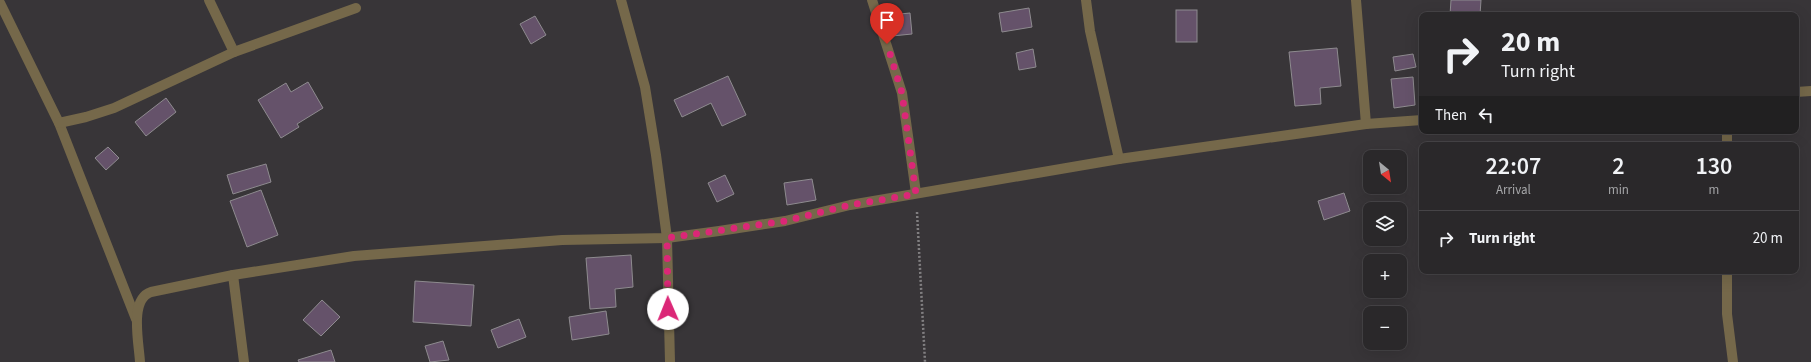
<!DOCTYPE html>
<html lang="en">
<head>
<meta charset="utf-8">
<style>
  body { margin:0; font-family:"Source Sans 3",sans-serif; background:#323032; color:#f1f3f6; height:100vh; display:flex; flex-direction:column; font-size:15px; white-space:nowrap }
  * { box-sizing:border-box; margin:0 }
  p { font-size:13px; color:#a5a6a8 }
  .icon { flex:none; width:22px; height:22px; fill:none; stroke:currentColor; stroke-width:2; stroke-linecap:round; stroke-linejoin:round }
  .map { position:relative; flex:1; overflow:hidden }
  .drawer { position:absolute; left:1419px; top:142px; width:380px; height:132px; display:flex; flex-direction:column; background:#2a282a; border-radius:8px; box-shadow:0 4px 16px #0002,0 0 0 1px #464447 }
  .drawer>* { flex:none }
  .guide { position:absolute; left:1419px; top:12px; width:380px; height:122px; border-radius:8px; box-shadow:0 4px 16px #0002,0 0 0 1px #464447; background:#2a282a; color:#f1f3f6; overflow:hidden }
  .needle { width:26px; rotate:150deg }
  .controls { position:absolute; left:1363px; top:150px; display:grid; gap:8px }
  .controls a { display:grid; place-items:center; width:44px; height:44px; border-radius:8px; background:#2a282a; box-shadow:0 4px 16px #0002,0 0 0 1px #464447; font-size:20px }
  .pin { position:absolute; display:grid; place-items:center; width:34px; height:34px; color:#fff; margin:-41px -17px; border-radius:50% 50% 50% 0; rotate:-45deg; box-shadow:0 0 4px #0007 }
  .pin .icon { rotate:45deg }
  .me { position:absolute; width:44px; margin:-22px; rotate:359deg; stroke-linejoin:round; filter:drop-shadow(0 0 3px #0008) }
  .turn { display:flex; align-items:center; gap:14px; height:84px; padding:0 16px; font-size:18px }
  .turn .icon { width:52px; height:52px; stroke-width:2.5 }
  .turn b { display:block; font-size:28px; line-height:34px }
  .then { display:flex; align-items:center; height:38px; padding:0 16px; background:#0003; gap:8px; font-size:15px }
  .eta { display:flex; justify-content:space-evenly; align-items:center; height:68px; text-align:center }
  .eta b { font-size:24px; font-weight:600; line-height:28px }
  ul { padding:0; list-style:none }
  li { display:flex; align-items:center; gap:12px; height:56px; padding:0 16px; border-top:1px solid #464447 }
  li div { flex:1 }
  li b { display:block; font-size:15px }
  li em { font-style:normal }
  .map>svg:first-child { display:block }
  .building { fill:#65526a; stroke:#8e8b8f }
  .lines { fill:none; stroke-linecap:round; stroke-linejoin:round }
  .path { stroke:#817f81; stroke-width:2.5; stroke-dasharray:2 2; stroke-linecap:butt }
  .minor { stroke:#75684a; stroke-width:10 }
  .route { stroke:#db2777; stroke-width:7; stroke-dasharray:0 12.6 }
</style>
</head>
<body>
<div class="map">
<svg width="1811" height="362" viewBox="0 0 1811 362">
  <rect width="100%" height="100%" fill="#383538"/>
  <!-- building -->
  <g class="building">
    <polygon points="1451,0 1481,0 1480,15 1450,15"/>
    <polygon points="1029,8 1032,27 1002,32 999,13"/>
    <rect x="1176" y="10" width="21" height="32"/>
    <polygon points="910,13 912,34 892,36 890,15"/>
    <polygon points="535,16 546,35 531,44 520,24"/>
    <polygon points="1337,48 1341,86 1320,88 1321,104 1295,106 1289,52"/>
    <polygon points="1033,49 1036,67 1019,70 1016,53"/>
    <polygon points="1413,54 1416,67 1395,71 1393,57"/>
    <polygon points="728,76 746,115 722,126 711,103 682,117 674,100"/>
    <polygon points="1413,77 1415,105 1394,108 1391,79"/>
    <polygon points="308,82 323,108 297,124 299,127 281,138 258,100 286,83 291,92"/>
    <polygon points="166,98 176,112 146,136 135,122"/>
    <polygon points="108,147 119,158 106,170 95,158"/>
    <polygon points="266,164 271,182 233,194 227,175"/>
    <polygon points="725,175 734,194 717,202 708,183"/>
    <polygon points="812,179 816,200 787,205 784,183"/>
    <polygon points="261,190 278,235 247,247 230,201"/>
    <polygon points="1344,193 1350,211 1324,220 1318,201"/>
    <polygon points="631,255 633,287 615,289 616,307 590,309 586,258"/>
    <polygon points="415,281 474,285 471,326 413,322"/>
    <polygon points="322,300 340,317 321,336 303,320"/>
    <polygon points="606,311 609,334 572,340 569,317"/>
    <polygon points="519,319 526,337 498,348 491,330"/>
    <polygon points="443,341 449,360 430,362 425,346"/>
    <polygon points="331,350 335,362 299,362 298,360"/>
  </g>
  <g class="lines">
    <!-- path -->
    <polyline class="path" points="917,212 925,362"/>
    <!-- minor -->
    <g class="minor">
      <polyline points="209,0 234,52"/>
      <polyline points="621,0 645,87 656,155 667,238 670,362"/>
      <polyline points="872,0 902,93 916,193"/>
      <polyline points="1086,0 1090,31 1119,159"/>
      <polyline points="1356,0 1366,124"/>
      <polyline points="0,3 59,123 136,319"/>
      <polyline points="1796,92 1811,91"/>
      <polyline points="59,123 86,117 114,108 234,52 356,8"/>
      <polyline points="1727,131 1727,145"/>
      <polyline points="1727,271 1727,314 1733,362"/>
      <polyline points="233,275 244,362"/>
      <path d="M 140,362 C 139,343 129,299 151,292 L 233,275 L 354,256 L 562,240 L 667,238 L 719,231 L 785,221 L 850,205 L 1119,159 L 1366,124 L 1422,120"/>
    </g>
  </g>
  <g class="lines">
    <!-- route -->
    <polyline class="route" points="668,309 667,238 785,221 850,205 916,194 902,93 887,44"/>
  </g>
</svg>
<div class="controls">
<a><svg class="needle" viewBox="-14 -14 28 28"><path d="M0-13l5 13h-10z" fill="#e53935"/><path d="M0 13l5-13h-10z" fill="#a5a6a8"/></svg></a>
<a><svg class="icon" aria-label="layers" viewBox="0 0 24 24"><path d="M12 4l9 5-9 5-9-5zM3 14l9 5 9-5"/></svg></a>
<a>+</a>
<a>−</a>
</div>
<div class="pin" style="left:887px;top:44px;background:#d93025"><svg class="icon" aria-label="arrive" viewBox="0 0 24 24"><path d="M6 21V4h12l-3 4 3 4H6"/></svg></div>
<svg class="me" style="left:668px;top:309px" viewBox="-20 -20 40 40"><circle r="19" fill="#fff"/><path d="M0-13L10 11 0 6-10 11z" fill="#db2777"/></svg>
<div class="guide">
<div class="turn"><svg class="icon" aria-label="right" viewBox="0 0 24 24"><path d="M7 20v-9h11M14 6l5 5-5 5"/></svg><div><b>20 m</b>Turn right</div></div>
<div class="then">Then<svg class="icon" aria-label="left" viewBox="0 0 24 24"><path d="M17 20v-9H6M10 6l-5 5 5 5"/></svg></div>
</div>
<section class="drawer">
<div class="eta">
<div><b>22:07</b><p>Arrival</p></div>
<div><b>2</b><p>min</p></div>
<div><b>130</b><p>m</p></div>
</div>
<ul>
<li><svg class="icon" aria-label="right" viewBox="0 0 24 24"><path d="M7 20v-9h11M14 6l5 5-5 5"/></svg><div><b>Turn right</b></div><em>20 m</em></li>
</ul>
</section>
</div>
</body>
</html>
